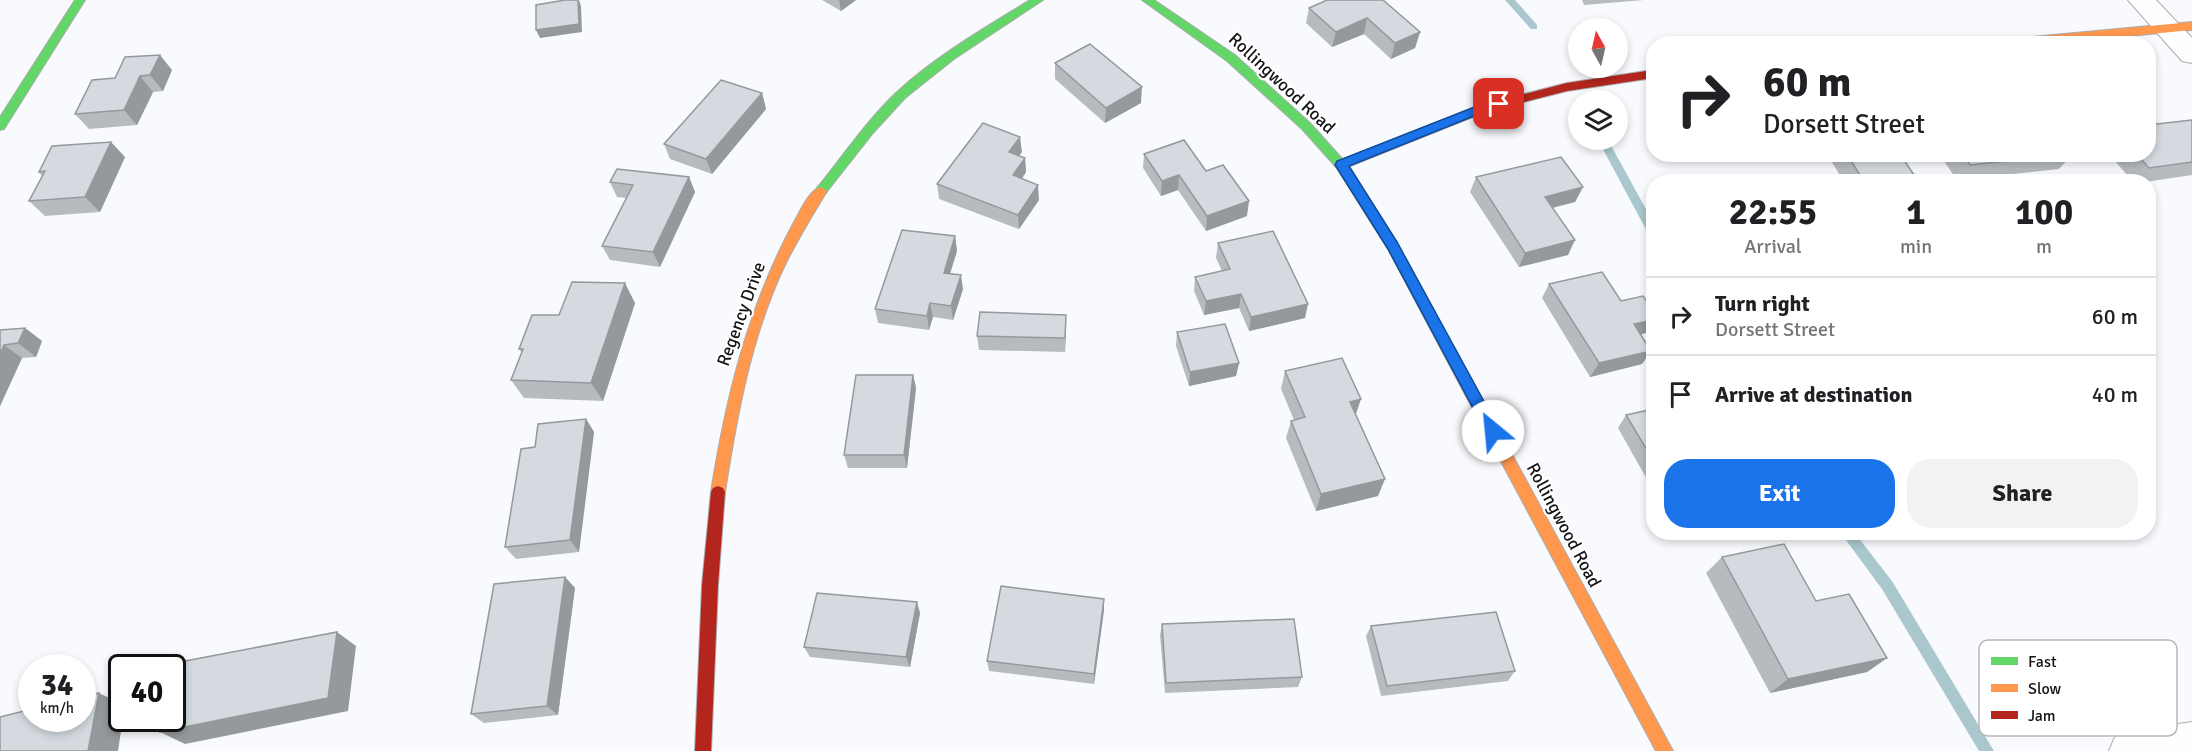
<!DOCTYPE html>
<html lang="en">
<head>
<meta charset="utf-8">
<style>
  body { margin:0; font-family:Signika,sans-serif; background:#f2f2f2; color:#202124; height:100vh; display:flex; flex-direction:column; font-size:22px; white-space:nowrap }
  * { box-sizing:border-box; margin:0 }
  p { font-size:20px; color:#757577 }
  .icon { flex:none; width:33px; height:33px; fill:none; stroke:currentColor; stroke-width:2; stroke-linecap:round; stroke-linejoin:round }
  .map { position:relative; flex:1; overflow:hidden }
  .drawer { position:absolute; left:1646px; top:174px; width:510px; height:366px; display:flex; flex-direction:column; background:#fff; border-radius:24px; box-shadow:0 3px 9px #0003 }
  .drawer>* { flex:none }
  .banner { position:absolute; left:1646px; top:36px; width:510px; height:126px; border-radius:24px; box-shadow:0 3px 9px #0003; background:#fff; color:#202124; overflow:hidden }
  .needle { width:39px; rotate:352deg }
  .buttons { position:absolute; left:1568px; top:18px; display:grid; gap:12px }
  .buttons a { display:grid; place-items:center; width:60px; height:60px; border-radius:50%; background:#fff; box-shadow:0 3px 9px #0003; font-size:30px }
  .speed { position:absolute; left:18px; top:654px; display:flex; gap:12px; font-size:30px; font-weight:700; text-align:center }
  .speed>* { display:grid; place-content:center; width:78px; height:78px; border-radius:50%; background:#fff; box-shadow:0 3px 9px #0003; line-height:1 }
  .speed small { font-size:15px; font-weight:400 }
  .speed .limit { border:3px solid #111; border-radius:9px; background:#fff; color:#111 }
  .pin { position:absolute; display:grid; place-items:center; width:51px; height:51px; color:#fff; margin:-26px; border-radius:12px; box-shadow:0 3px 9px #0006 }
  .me { position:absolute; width:66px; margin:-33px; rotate:332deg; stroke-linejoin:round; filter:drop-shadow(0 0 4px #0008) }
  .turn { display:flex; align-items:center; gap:21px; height:126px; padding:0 18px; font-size:27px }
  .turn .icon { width:78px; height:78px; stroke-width:2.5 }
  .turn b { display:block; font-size:42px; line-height:51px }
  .eta { display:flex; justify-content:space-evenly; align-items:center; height:102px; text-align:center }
  .eta b { font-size:36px; font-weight:700; line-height:42px }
  .action { display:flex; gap:12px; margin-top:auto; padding:12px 18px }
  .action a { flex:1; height:69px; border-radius:24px; background:#1a73e8; color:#fff; font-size:24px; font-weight:700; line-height:69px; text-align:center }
  .action a+a { background:#f2f2f2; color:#202124 }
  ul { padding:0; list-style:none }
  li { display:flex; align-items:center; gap:18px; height:78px; padding:0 18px; border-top:2px solid #e0e0e0 }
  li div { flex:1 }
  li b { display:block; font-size:22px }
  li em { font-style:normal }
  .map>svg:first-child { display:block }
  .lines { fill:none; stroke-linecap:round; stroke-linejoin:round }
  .stream { fill:#a9c7cd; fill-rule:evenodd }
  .street-casing { stroke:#adaeb0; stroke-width:2 }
  .fast-casing { stroke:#adaeb0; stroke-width:2 }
  .slow-casing { stroke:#adaeb0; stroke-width:2 }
  .jam-casing { stroke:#adaeb0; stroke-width:2 }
  .street { fill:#fefeff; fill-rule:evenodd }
  .fast { fill:#63d668; fill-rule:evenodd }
  .slow { fill:#ff974d; fill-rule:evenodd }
  .jam { fill:#b3261e; fill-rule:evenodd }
  .wall { fill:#b6bbc0 }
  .shaded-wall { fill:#94999c }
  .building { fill:#d4dadf; stroke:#94999c; stroke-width:1.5 }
  .route { fill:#1a73e8; stroke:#114b97; stroke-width:1.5 }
  .labels { text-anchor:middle; stroke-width:4.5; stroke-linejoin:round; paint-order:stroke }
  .street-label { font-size:18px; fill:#141416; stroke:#fff }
  .key { fill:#fff; stroke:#b8b8b9; stroke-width:1.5 }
  .key-label { font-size:16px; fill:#141416 }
</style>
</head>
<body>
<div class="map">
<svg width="2192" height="751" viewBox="0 0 2192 751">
  <rect width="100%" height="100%" fill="#f9fafd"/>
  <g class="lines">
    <!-- stream -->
    <g class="stream">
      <polygon points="1505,0 1515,0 1537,25 1537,29 1531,29"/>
      <polygon points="1598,140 1608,140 1653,222 1653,236 1649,235"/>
      <polygon points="1840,532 1854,532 1892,581 1994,751 1979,751 1882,589"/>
    </g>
    <defs>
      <g id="street">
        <polygon points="2128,0 2156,0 2192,38 2192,63 2182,61"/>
        <polygon points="2192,722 2192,751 2109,751 2115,737 2129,731"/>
      </g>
      <g id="fast">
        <polygon points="75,0 85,0 4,129 0,130 0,117"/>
        <path d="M 1030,0 L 1043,0 L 954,59 L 905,98 L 873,133 L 825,194 L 817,194 L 815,191 L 817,188 C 843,156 867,120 897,92 C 937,55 985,28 1030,0 Z"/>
        <polygon points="1142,0 1154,0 1235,55 1310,123 1345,162 1397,243 1476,388 1478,392 1476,396 1466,396 1388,249 1337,168 1302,129 1227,61"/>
      </g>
      <g id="slow">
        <polygon points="2192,22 2192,30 2045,44 1996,44 2001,40"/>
        <path d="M 821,187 L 827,191 C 812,216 797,240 784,267 C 751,337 737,415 725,492 L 723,496 L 718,498 L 713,496 L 711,492 C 726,397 748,307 794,222 C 800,212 809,190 821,187 Z"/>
        <polygon points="1471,386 1476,388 1673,751 1656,751 1466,396 1464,392 1466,388"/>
      </g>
      <g id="jam">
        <polygon points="1653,70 1653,78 1567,91 1485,112 1345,168 1337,168 1335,165 1337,162 1482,105 1567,83"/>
        <polygon points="718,486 723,488 725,492 718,585 711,751 695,751 702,585 711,492 713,488"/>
      </g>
    </defs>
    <!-- street casing -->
    <use href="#street" class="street-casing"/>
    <!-- fast casing -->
    <use href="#fast" class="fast-casing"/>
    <!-- slow casing -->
    <use href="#slow" class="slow-casing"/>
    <!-- jam casing -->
    <use href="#jam" class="jam-casing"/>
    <!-- street -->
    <use href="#street" class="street"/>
    <!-- fast -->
    <use href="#fast" class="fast"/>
    <!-- slow -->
    <use href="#slow" class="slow"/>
    <!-- jam -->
    <use href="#jam" class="jam"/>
  </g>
  <!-- wall -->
  <g class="wall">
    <polygon points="822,0 856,0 841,11"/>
    <polygon points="1327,0 1420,32 1415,48 1391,59 1364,34 1332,47 1306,23 1309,8"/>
    <polygon points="1582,0 1644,0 1584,5"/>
    <polygon points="1055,63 1141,103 1105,123 1055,79"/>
    <polygon points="172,70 163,91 153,92 137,125 89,129 75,114 115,78"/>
    <polygon points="762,93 766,109 712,174 670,159 664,144"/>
    <polygon points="2192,120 2192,175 2145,182 2133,182 2109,154 2148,154"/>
    <polygon points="1022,152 1019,155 1025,158 1026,172 1022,179 1039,200 1019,229 939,199 937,184"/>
    <polygon points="1144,154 1206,171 1247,216 1206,231 1178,190 1161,196 1143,168"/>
    <polygon points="1827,154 1900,154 1914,175 1909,182 1844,182"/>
    <polygon points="1939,154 2073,154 2059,169 1957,180"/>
    <polygon points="125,157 100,212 45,216 29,201 42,176 39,172"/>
    <polygon points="689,177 695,192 660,267 610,260 602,246 627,198 617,197 610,182"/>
    <polygon points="1476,177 1583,187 1575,202 1553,208 1568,255 1519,267 1470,192"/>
    <polygon points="955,236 957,251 950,273 963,289 953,320 933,317 929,330 878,323 875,309"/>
    <polygon points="1218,243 1305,318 1249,331 1239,308 1204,315 1194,291 1195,277 1222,271 1216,258"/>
    <polygon points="1549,284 1621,301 1650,332 1641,334 1651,351 1642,364 1590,377 1542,298"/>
    <polygon points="635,303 603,401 524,398 511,380 522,353 519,349 559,315"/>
    <polygon points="1066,315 1065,352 979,350 977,336"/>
    <polygon points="25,328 42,341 36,357 22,358 0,406 0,330"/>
    <polygon points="1177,332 1239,363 1236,376 1189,386 1176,346"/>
    <polygon points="1285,371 1356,415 1378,496 1316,511 1286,438 1291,421 1294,420 1281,389"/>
    <polygon points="913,375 916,388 907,468 848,468 844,455"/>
    <polygon points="1653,409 1653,490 1618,428 1626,415"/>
    <polygon points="586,419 594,432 579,552 516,559 505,547 535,447"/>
    <polygon points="1722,557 1816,601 1887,658 1867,672 1770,693 1706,573"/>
    <polygon points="565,577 575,588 558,715 484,723 471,714"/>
    <polygon points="1104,599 1104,610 1094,684 989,671 987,661"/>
    <polygon points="920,613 910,667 810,657 804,647"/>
    <polygon points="1162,624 1302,677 1298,687 1165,693 1160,635"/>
    <polygon points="1371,626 1515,671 1508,681 1381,696 1366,636"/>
  </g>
  <!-- shaded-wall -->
  <g class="shaded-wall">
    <polygon points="578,0 579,0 581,6 582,32 540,38 536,30"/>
    <polygon points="839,0 856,0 841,11"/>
    <polygon points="1367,18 1364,34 1332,47 1336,32"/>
    <polygon points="1420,32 1415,48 1391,59 1395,43"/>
    <polygon points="160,55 172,70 163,91 150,75"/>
    <polygon points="140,76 153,92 137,125 124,110"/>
    <polygon points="1142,87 1141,103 1105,123 1106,108"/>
    <polygon points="762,93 766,109 712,174 706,159"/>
    <polygon points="1020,137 1022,152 1011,166 1009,152"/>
    <polygon points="111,142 125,157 100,212 85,197"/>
    <polygon points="1025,158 1026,172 1014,190 1013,175"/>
    <polygon points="1179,175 1178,190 1161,196 1162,181"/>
    <polygon points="689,177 695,192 660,267 653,252"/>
    <polygon points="1038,185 1039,200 1019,229 1018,215"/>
    <polygon points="1583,187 1575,202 1538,211 1545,197"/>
    <polygon points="1249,201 1247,216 1206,231 1207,216"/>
    <polygon points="955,236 957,251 946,287 944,273"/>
    <polygon points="1575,240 1568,255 1519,267 1525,253"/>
    <polygon points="961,275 963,289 953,320 951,306"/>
    <polygon points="625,283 635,303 603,401 591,383"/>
    <polygon points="1241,294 1239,308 1204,315 1206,301"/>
    <polygon points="930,303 933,317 929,330 927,316"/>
    <polygon points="1308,304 1305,318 1249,331 1251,317"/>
    <polygon points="1066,315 1066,328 1065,352 1065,338"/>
    <polygon points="1653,320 1653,328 1650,332 1626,338 1634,324"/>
    <polygon points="25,328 42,341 36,357 18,343"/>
    <polygon points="4,345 22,358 0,406 0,354"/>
    <polygon points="1651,351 1642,364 1590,377 1599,363"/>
    <polygon points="1239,363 1236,376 1189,386 1190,372"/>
    <polygon points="913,375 916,388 907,468 904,455"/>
    <polygon points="1361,399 1355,417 1350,402"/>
    <polygon points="586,419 594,432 579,552 570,540"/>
    <polygon points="1385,479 1378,496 1316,511 1321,494"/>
    <polygon points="565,577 575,588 558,715 547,706"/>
    <polygon points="1104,599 1104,610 1094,684 1094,674"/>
    <polygon points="917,602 920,613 910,667 906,657"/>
    <polygon points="337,632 356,646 348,711 185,744 160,732"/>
    <polygon points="1887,658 1867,672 1770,693 1788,679"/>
    <polygon points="99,693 122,704 122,718 123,718 118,751 88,751"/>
  </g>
  <!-- building -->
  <g class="building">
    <polygon points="565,0 578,0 579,24 536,30 536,5"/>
    <polygon points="1327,0 1383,0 1420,32 1395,43 1367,18 1336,32 1309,8"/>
    <polygon points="1090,44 1142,87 1106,108 1055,63"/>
    <polygon points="160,55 150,75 140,76 124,110 75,114 92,80 115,78 125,57"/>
    <polygon points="721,80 762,93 706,159 664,144"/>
    <polygon points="2192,120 2192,162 2149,168 2137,154 2148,154 2148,125"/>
    <polygon points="983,123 1020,137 1009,152 1025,158 1013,175 1038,185 1018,215 937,184"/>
    <polygon points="1184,140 1206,171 1223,165 1249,201 1207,216 1179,175 1162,181 1144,154"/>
    <polygon points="111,142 85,197 29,201 45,171 39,172 52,146"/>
    <polygon points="1847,154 1900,154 1914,175 1863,180"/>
    <polygon points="1963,154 2072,154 1970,165"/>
    <polygon points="1561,157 1583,187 1545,197 1575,240 1525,253 1476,177"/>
    <polygon points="617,169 689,177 653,252 602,246 633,185 610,182"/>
    <polygon points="902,230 955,236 944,273 961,275 951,306 930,303 927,316 875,309"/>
    <polygon points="1273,231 1308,304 1251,317 1241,294 1206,301 1195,277 1230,269 1218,243"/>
    <polygon points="1602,272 1621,301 1643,296 1653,310 1653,320 1634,324 1651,351 1599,363 1549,284"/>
    <polygon points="572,282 625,283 591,383 511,380 523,349 519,349 532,315 559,315"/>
    <polygon points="980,312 1066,315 1065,338 977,336"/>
    <polygon points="1225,324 1239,363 1190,372 1177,332"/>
    <polygon points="25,328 18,343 4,345 0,354 0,330"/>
    <polygon points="1342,358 1361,399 1350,402 1385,479 1321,494 1291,421 1305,417 1285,371"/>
    <polygon points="856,375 913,375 904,455 844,455"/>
    <polygon points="1653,409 1653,460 1626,415"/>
    <polygon points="586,419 570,540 505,547 521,449 535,447 538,424"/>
    <polygon points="1784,544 1816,601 1849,594 1887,658 1788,679 1722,557"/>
    <polygon points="565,577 547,706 471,714 494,584"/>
    <polygon points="1001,586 1104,599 1094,674 987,661"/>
    <polygon points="817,593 917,602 906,657 804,647"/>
    <polygon points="1496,612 1515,671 1387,686 1371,626"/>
    <polygon points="1294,619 1302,677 1166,683 1162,624"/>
    <polygon points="337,632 328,698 160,732 163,718 172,718 172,673 175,663"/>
    <polygon points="99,693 88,751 0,751 0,717 32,709 32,718 82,718 82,697"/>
  </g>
  <!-- route -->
  <polygon class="route" points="1499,100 1503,101 1503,107 1484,112 1349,166 1397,242 1498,427 1500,431 1498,436 1488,436 1388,249 1335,165 1337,161 1477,106"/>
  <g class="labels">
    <!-- street labels -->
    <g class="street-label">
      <text transform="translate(1282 83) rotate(43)" y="6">Rollingwood Road</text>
      <text transform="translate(741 314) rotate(-70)" y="6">Regency Drive</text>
      <text transform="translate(1564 525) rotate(62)" y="6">Rollingwood Road</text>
    </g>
  </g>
  <!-- legend -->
  <rect x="1979" y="640" width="198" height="96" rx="9" class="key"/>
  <rect x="1991" y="657" width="27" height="8" fill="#63d668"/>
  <rect x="1991" y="684" width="27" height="8" fill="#ff974d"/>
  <rect x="1991" y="711" width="27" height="8" fill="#b3261e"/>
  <g class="key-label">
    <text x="2028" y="667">Fast</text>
    <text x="2028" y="694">Slow</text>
    <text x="2028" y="721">Jam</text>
  </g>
</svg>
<div class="buttons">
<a><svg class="needle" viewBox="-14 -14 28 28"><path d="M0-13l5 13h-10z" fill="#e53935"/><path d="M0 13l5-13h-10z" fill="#757577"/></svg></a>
<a><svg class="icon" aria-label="layers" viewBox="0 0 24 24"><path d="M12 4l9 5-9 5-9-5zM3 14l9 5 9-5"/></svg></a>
</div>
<div class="speed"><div>34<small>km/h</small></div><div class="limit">40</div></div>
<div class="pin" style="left:1499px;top:104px;background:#d93025"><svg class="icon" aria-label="arrive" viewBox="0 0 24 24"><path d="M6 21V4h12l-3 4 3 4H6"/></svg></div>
<svg class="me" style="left:1493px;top:431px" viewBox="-20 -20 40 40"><circle r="19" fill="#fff"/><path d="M0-13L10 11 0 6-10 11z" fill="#1a73e8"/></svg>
<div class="banner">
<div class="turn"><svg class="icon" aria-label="right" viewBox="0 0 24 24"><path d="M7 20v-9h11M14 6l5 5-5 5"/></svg><div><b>60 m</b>Dorsett Street</div></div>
</div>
<section class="drawer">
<div class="eta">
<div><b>22:55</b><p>Arrival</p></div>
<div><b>1</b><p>min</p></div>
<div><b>100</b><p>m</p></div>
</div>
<ul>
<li><svg class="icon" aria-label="right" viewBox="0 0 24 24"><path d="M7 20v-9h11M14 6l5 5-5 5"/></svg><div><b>Turn right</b><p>Dorsett Street</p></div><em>60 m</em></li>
<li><svg class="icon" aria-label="arrive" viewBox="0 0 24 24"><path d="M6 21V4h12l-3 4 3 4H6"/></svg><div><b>Arrive at destination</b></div><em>40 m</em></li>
</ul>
<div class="action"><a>Exit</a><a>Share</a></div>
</section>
</div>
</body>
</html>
